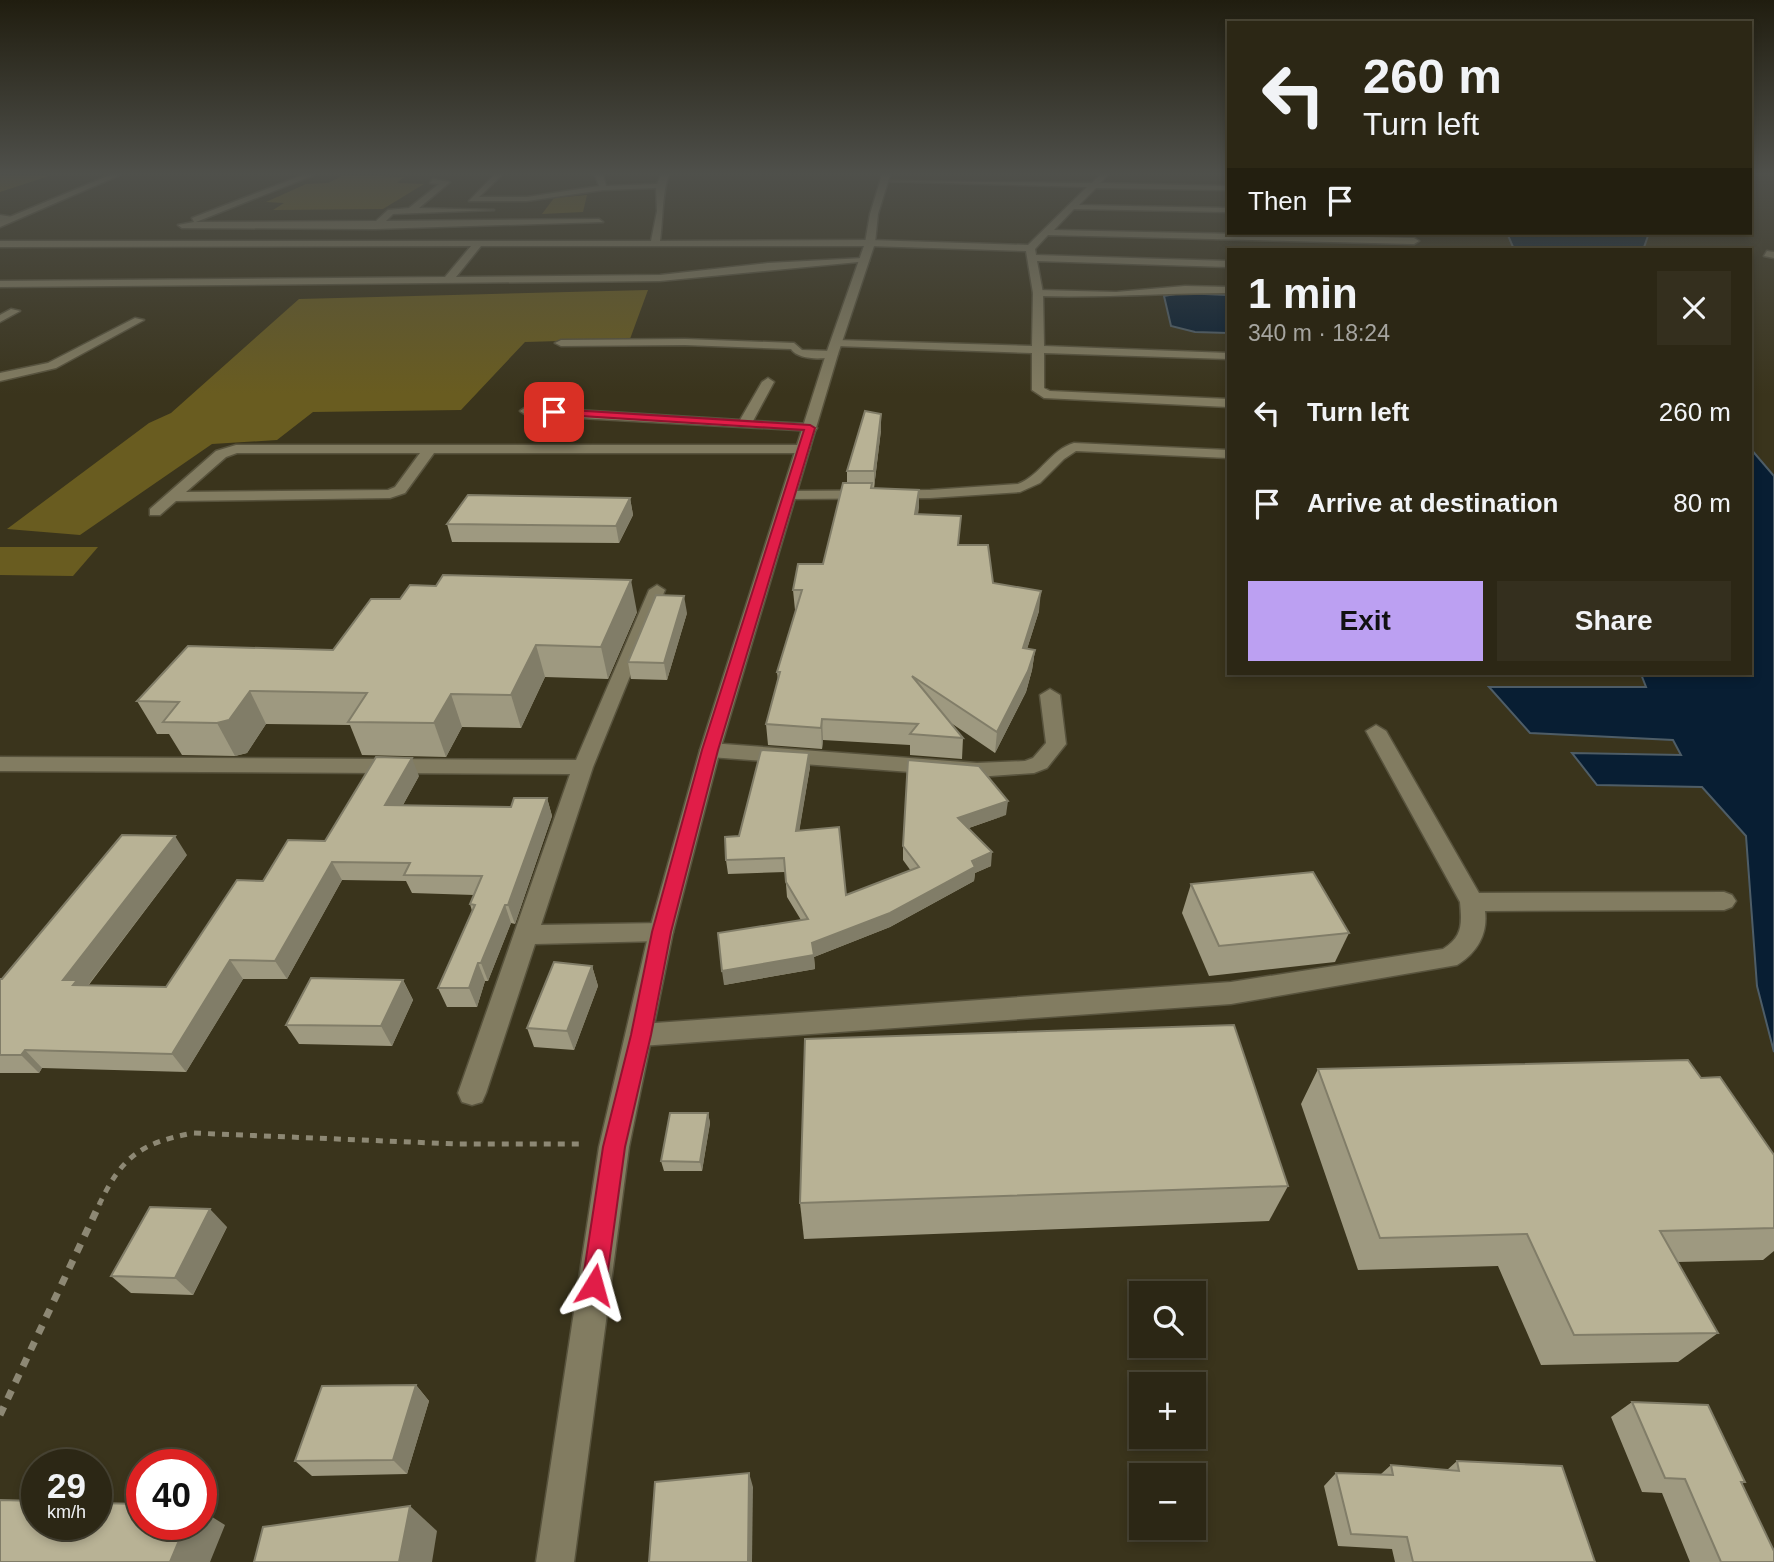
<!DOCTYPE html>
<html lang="en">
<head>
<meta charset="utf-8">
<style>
  body { margin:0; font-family:Arial,sans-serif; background:#342f1e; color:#f1f3f6; height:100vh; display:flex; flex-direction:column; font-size:26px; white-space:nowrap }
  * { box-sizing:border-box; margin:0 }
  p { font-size:23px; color:#a6a5a0 }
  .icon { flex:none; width:38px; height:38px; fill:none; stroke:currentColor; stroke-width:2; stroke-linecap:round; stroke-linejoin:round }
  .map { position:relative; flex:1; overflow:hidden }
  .sheet { position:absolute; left:1227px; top:248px; width:525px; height:427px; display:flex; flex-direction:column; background:#2c2715; border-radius:0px; box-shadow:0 4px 10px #0003,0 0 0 2px #484434 }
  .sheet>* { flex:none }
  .banner { position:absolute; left:1227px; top:21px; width:525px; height:214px; border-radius:0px; box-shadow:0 4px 10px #0003,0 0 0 2px #484434; background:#2c2715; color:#f1f3f6; overflow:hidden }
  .tools { position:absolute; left:1129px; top:1281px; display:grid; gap:14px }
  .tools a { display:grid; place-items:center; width:77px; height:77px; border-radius:0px; background:#2c2715; box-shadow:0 4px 10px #0003,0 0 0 2px #484434; font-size:35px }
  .speed { position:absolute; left:21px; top:1449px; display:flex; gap:14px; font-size:35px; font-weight:700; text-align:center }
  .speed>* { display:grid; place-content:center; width:91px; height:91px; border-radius:50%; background:#2c2715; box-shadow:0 4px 10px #0003,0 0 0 2px #484434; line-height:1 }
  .speed small { font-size:18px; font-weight:400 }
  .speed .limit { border:10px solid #d22; background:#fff; color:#111 }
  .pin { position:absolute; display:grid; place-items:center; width:60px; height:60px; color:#fff; margin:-30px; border-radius:14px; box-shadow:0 4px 10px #0006 }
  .me { position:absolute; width:77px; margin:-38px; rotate:8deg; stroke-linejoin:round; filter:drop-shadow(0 0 5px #0008) }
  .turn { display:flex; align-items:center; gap:24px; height:147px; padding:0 21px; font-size:32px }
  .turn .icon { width:91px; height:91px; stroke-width:2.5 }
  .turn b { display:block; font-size:49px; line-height:60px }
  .then { display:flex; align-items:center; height:66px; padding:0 21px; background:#0003; gap:14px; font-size:26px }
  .round { display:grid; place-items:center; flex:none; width:74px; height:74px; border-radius:0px; background:#342f1e }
  .headline { display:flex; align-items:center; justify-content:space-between; height:119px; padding:0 21px }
  h1 { font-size:42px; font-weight:700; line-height:52px }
  .button { display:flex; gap:14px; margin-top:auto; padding:14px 21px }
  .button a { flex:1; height:80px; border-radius:0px; background:#bca0f2; color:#111; font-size:28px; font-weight:700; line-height:80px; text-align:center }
  .button a+a { background:#342f1e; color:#f1f3f6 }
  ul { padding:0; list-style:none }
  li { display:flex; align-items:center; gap:21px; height:91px; padding:0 21px }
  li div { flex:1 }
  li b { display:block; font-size:26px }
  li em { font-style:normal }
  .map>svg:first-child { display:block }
  .green { fill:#695c20 }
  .water { fill:#081e33; stroke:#4e5d67; stroke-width:2 }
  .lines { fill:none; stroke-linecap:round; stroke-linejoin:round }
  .lane-casing { stroke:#58533d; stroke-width:3 }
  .street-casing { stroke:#58533d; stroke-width:3 }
  .secondary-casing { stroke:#58533d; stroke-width:3 }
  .path-far1 { stroke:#8d8874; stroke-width:5; stroke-dasharray:7 7; stroke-linecap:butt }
  .path { stroke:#8d8874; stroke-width:7; stroke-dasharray:9 9; stroke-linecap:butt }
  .lane { fill:#827c61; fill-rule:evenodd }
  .street { fill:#827c61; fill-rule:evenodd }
  .secondary { fill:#827c61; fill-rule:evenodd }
  .wall { fill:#9e9980 }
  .shaded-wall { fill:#817d68 }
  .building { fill:#b8b295; stroke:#817d68; stroke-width:2 }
  .route { fill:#e11d48; stroke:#92132f; stroke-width:2 }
</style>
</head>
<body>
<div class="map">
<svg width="1774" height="1562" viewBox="0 0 1774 1562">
  <rect width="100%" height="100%" fill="#3a341c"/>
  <!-- green -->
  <g class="green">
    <polygon points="0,175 52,175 0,192"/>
    <polygon points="344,175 404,177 397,183 424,184 383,209 273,210 284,203 266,202 306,184 328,183"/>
    <polygon points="587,195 583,212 542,214 554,198"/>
    <polygon points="648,290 630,339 525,342 461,410 313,412 277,440 212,444 80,535 7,529 149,423 171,413 299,299"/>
    <polygon points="0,547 98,547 73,576 0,575"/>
  </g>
  <!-- water -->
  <g class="water">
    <polygon points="1507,233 1649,233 1643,250 1511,250 1513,247"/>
    <polygon points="1181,293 1228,295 1228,333 1195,332 1171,326 1164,296"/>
    <polygon points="1750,448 1774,476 1774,1052 1757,986 1746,836 1702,787 1597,785 1572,753 1681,755 1673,740 1530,733 1489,687 1646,687 1641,674 1750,674"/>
  </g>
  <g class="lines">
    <defs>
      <g id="lane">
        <path d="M 1185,286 L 1228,287 L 1228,293 C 1165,293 1102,298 1038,296 L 1033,293 L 1038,290 L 1116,292 Z"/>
        <polygon points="11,309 20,311 0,322 0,315"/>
        <polygon points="135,318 144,320 56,368 0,381 0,373 48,363"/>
        <path d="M 1074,443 L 1228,450 L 1228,458 L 1076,451 L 1064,459 L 1040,483 L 1020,492 L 930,498 L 789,499 L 782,495 L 789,491 L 930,490 L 1018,484 C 1041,475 1050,450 1074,443 Z"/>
      </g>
      <g id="street">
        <polygon points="303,175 314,175 196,222 376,221 388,210 409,208 439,184 430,183 433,179 450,182 419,208 494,210 393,214 386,221 599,219 603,222 375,229 182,228 178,225 194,222 192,218"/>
        <path d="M 494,175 L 502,175 L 479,197 L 527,197 L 599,186 L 595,175 L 603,175 L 606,186 L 657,184 L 661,175 L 669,175 C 662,191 663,221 660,241 L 870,240 L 1028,245 L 1087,187 L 881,181 L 1092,183 L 1100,175 L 1108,175 L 1100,183 L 1228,186 L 1228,190 L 1096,188 L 1079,205 L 1228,208 L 1228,212 L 1074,209 L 1054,230 L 1414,238 L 1419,241 L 1414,244 L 1048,235 L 1035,249 L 1036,255 L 1228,261 L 1228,267 L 1037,261 L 1043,293 L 1044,346 L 1228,353 L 1228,359 L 1044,353 L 1044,388 L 1050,391 L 1228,399 L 1228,407 L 1044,398 L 1032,390 L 1032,353 L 837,346 L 831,343 L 837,340 L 1032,346 L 1033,293 L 1026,251 L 870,246 L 481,246 L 456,277 L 660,275 L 768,263 L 864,258 L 869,261 L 660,281 L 0,287 L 0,281 L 445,277 L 471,246 L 0,247 L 0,241 L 651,241 L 657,211 L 656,188 L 603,190 L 527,201 L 469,201 Z"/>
        <polygon points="0,215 19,218 0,221"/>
        <polygon points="1767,251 1774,252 1774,258 1764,256"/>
        <path d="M 685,339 L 794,343 L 802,350 L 832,351 L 838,354 C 827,361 798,360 791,349 L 685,345 L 561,346 L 555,343 L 561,340 Z"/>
        <polygon points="768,378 774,382 753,421 810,424 817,428 815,431 526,415 520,411 526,407 740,420 762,382"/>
        <path d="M 236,445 L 803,445 L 810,449 L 803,453 L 434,453 L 405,493 L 390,498 L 176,501 L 160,515 L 150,515 L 150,509 L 216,451 ZM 237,453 L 420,453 L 395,487 L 388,490 L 186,492 L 226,457 Z"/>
        <polygon points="657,585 665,590 593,767 541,925 661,923 670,925 673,932 670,939 661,941 535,944 486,1093 482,1102 472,1105 462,1102 458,1093 570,774 0,771 0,757 576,760 649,590"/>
        <polygon points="1050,689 1060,695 1066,744 1047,768 1034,773 977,777 710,757 700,750 710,743 977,763 1025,761 1033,758 1046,743 1040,695"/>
        <path d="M 1376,725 L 1386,731 L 1479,893 L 1724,892 L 1732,895 L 1736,901 L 1732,907 L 1724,910 L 1485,911 C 1488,934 1477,953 1457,965 L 1231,1004 L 641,1046 L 632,1043 L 628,1035 L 632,1027 L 641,1024 L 1231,982 L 1443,949 C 1463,937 1462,923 1460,902 L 1366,731 Z"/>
      </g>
      <g id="secondary">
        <polygon points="110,175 120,175 0,227 0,221"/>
        <polygon points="882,175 890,175 878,214 875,243 838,354 720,750 673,932 629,1147 574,1562 536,1562 599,1147 649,932 700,750 826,354 865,243 870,214"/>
      </g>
    </defs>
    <!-- lane casing -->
    <use href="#lane" class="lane-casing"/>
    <!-- street casing -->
    <use href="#street" class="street-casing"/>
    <!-- secondary casing -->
    <use href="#secondary" class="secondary-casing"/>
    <!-- path-far1 -->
    <path class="path-far1" d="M 99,1205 C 122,1156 141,1143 193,1133 L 457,1144 L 582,1144"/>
    <!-- path -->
    <polyline class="path" points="0,1415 100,1203"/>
    <!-- lane -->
    <use href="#lane" class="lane"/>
    <!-- street -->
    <use href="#street" class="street"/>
    <!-- secondary -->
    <use href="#secondary" class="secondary"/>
  </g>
  <!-- wall -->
  <g class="wall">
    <polygon points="881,430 874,488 919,490 918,514 959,545 993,583 1039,611 1027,649 1035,650 1032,670 1026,692 995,753 951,723 963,738 962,759 910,755 910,745 823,740 822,749 768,745 766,724 778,680 777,672 796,610 795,610 793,590 823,564 847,483 847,471"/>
    <polygon points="630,498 633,515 619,543 452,542 447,524"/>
    <polygon points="637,612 608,679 545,677 521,728 462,727 446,757 362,755 350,725 266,724 247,753 235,756 182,755 169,734 157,734 137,701 333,650"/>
    <polygon points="687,613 667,680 631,679 628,662"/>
    <polygon points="810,767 799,831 846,895 911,871 903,860 903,846 1006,815 969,828 991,866 975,873 974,881 890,927 814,957 815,969 724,985 801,920 787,897 785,872 728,874 726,860 739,836"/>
    <polygon points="419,776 403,805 511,807 547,798 552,816 515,924 511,923 488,981 485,981 477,1007 447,1007 438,988 472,911 470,904 474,895 412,893 406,881 342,880 287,979 243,979 186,1072 42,1068 39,1073 0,1073 0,979 2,979 187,855 88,986 166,987 263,881 325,841"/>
    <polygon points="1191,884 1349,933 1335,962 1209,976 1182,913"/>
    <polygon points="592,966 598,986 574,1050 534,1047 527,1028"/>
    <polygon points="403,980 413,1000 392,1046 299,1044 286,1025"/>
    <polygon points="1318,1069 1701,1078 1774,1155 1774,1251 1763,1260 1677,1262 1718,1333 1678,1362 1541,1365 1498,1266 1358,1270 1301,1104"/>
    <polygon points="708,1113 710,1123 702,1171 664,1171 661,1161"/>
    <polygon points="1288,1186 1269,1221 804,1239 800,1203"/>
    <polygon points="227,1227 193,1295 131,1293 111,1276"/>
    <polygon points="416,1385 429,1401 407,1474 312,1476 295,1461"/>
    <polygon points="1632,1402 1745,1482 1742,1484 1774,1562 1690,1562 1662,1493 1642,1492 1611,1417"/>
    <polygon points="1457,1461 1595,1562 1395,1562 1392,1549 1338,1546 1324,1486 1336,1473 1381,1474 1391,1465 1447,1470"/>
  </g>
  <!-- shaded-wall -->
  <g class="shaded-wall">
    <polygon points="881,414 881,430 874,488 874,471"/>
    <polygon points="919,490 919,508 915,533 915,514"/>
    <polygon points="630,498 633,515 619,543 616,526"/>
    <polygon points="631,580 637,612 608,679 601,647"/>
    <polygon points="1041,591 1039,611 1021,668 1023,648"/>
    <polygon points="684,596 687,613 667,680 664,663"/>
    <polygon points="536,645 545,677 521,728 511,695"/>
    <polygon points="1035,650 1032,670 1026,692 995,753 997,732"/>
    <polygon points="250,691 266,724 247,753 235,756 217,723"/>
    <polygon points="451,694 462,727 446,757 434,723"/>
    <polygon points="822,719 823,740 822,749 821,728"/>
    <polygon points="809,753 810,767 797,845 796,831"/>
    <polygon points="412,758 419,776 393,823 385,805"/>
    <polygon points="547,798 552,816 515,924 508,905"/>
    <polygon points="1008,801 1006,815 957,832 958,818"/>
    <polygon points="175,836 187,855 85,989 93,998 63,980"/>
    <polygon points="992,852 991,866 975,873 974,881 890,927 814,957 815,969 724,985 722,971 812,943"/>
    <polygon points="332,862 342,880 287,979 275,961"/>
    <polygon points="505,905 511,923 488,981 481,963"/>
    <polygon points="230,960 243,979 186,1072 172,1054"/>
    <polygon points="478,963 485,981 477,1007 469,988"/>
    <polygon points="592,966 598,986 574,1050 567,1031"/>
    <polygon points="403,980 413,1000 392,1046 381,1026"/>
    <polygon points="25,1050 42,1068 39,1073 21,1055"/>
    <polygon points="708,1113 710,1123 702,1171 700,1162"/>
    <polygon points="210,1209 227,1227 193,1295 175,1278"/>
    <polygon points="416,1385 429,1401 407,1474 393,1460"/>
    <polygon points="749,1473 753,1487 752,1562 748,1562"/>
    <polygon points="410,1506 437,1531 432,1562 399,1562"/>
    <polygon points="201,1510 225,1525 210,1562 170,1562 186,1524 201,1524"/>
  </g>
  <!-- building -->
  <g class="building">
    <polygon points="865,411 881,414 874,471 847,471"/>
    <polygon points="843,483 872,483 871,488 919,490 915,514 961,516 958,545 988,545 993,583 1041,591 1023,648 1035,650 1028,671 997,732 912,676 963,738 910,734 918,724 822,719 821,728 766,724 780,672 777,672 802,590 793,590 798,564 823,564"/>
    <polygon points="468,495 630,498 616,526 447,524"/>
    <polygon points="443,575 631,580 601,647 536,645 511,695 451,694 434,723 348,722 367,693 250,691 229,720 217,723 163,722 179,702 137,701 188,646 333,650 371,599 400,599 410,585 436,586"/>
    <polygon points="656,595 684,596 664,663 628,662"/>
    <polygon points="761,750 809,753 796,831 839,827 846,895 919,867 903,846 908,760 979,766 1008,801 958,818 992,852 972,861 975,867 890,913 812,943 814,955 722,971 718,933 808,919 786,882 784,858 726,860 725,837 739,836"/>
    <polygon points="376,757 412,758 385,805 511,807 514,798 547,798 508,905 505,905 481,963 478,963 469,988 438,988 475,905 470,904 482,876 404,875 410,863 332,862 275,961 230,960 172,1054 25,1050 21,1055 0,1055 0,979 2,979 122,835 175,836 63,980 77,980 73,985 166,987 237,880 263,881 288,840 325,841"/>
    <polygon points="1313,872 1349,933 1219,946 1191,884"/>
    <polygon points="554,962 592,966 567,1031 527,1028"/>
    <polygon points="311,978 403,980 381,1026 286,1025"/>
    <polygon points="1234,1025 1288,1186 800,1203 805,1039"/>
    <polygon points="1688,1060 1701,1078 1720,1077 1774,1155 1774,1228 1660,1231 1718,1333 1574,1335 1527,1234 1380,1238 1318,1069"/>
    <polygon points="670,1113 708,1113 700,1162 661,1161"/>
    <polygon points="150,1207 210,1209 175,1278 111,1276"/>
    <polygon points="416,1385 393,1460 295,1461 322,1386"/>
    <polygon points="1632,1402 1708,1405 1745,1482 1741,1482 1774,1551 1774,1562 1721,1562 1685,1479 1665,1478"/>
    <polygon points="1457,1461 1562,1466 1595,1562 1413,1562 1407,1537 1351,1534 1336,1473 1393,1475 1391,1465 1459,1471"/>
    <polygon points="749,1473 748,1562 649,1562 655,1482"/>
    <polygon points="0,1500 37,1501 37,1524 96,1524 96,1503 142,1504 142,1524 186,1524 170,1562 0,1562"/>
    <polygon points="410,1506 399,1562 254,1562 263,1527"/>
  </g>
  <!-- sky -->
  <linearGradient id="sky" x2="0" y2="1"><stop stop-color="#201d0f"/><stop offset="0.44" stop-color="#4f504b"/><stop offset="1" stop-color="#4f504b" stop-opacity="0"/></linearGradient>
  <rect width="1774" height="394" fill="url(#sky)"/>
  <!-- route -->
  <polygon class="route" points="554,409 810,425 815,428 718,750 671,932 651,1035 625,1147 606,1285 603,1294 594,1297 585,1294 582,1285 603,1147 631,1035 652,932 702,750 804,430 550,414"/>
</svg>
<div class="tools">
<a><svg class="icon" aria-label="search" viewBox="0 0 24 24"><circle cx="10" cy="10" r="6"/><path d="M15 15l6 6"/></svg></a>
<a>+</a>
<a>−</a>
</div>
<div class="speed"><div>29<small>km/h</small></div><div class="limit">40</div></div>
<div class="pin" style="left:554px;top:412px;background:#d93025"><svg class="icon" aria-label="arrive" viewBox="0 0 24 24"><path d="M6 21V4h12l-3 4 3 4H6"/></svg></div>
<svg class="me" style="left:594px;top:1285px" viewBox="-20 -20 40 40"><path d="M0-17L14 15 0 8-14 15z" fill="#e11d48" stroke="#fff" stroke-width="4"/></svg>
<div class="banner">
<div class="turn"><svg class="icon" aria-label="left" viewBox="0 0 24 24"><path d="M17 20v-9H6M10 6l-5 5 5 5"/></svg><div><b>260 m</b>Turn left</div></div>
<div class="then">Then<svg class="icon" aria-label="arrive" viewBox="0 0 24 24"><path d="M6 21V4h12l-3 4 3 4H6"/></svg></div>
</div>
<section class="sheet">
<div class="headline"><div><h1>1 min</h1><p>340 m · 18:24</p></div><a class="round"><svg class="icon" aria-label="close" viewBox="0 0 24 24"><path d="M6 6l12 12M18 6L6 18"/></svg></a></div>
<ul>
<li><svg class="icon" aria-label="left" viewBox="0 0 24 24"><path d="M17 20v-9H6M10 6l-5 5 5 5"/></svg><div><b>Turn left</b></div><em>260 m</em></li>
<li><svg class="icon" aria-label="arrive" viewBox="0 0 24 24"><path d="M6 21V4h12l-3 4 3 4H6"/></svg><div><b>Arrive at destination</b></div><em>80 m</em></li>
</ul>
<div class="button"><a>Exit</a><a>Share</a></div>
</section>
</div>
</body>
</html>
